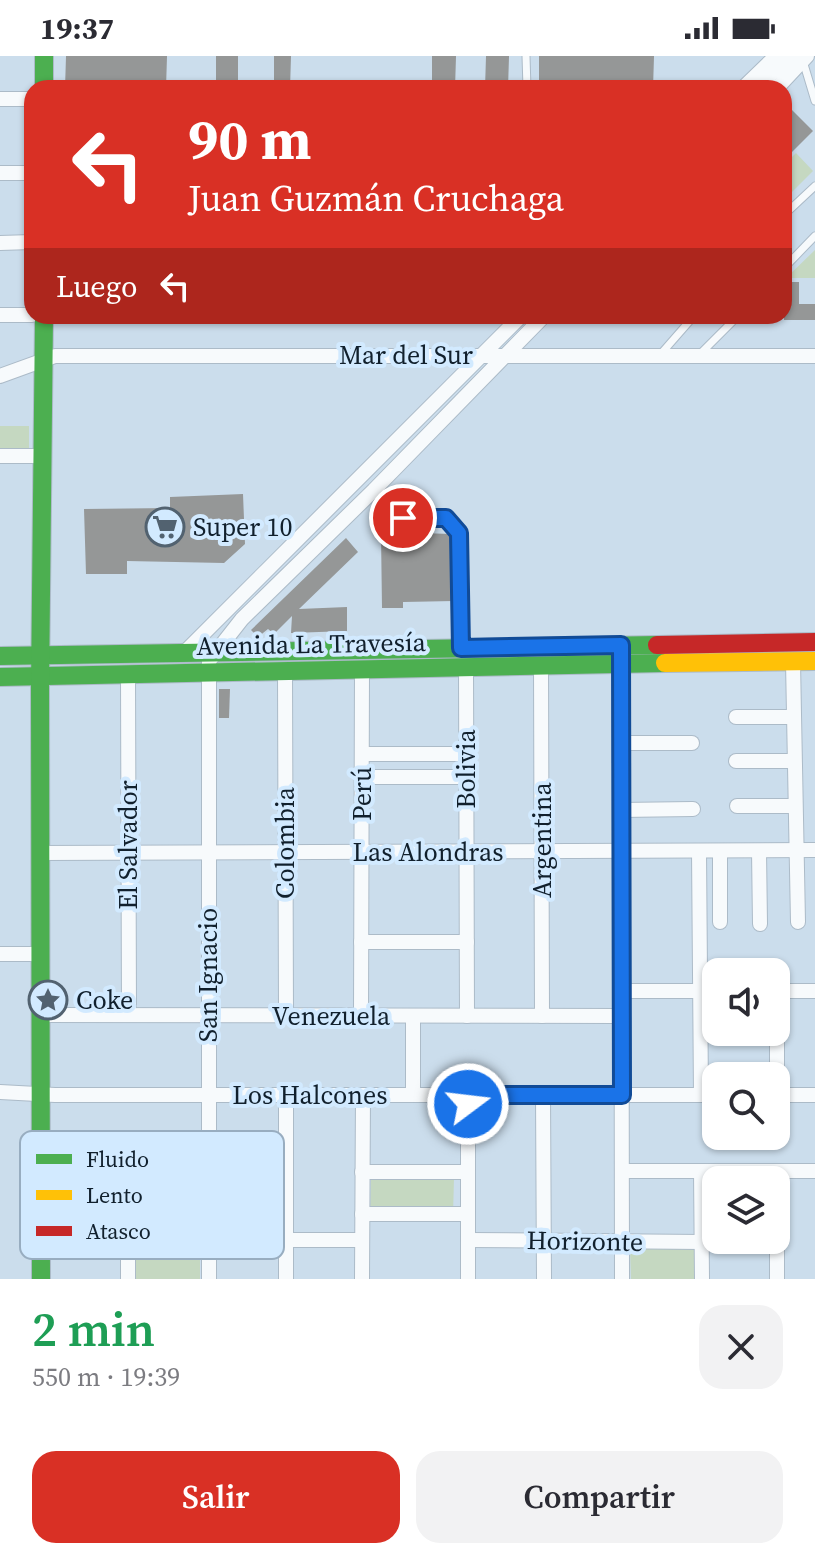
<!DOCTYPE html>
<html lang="es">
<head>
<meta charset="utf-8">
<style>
  body { margin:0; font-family:"Source Serif 4",serif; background:#f2f2f3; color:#2b2b33; height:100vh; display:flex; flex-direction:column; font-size:30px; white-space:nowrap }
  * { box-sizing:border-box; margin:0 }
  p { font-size:26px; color:#7c7c81 }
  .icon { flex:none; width:44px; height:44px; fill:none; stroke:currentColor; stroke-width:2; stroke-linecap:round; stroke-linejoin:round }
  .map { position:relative; height:1223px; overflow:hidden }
  .drawer { display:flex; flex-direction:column; background:#fff; flex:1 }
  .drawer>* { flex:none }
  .top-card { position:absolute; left:24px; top:24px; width:768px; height:244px; border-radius:24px; box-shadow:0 2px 6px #0004; background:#d93025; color:#fff; overflow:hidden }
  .buttons { position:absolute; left:702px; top:902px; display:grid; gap:16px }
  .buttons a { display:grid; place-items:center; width:88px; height:88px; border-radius:16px; background:#fff; box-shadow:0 2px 6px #0004; font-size:40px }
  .pin { position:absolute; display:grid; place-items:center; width:68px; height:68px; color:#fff; margin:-34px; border:4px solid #fff; border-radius:50%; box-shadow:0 2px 8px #0007 }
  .me { position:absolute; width:88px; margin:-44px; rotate:75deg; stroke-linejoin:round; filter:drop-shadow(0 0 6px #0008) }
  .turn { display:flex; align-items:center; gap:28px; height:168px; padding:0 32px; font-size:36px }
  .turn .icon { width:104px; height:104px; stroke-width:2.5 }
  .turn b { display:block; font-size:56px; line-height:68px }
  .then { display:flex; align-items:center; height:76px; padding:0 32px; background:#0003; gap:16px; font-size:30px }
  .round { display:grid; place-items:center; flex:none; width:84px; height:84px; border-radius:24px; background:#f2f2f3 }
  .head { display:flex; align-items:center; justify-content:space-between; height:136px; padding:0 32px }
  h1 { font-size:48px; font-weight:600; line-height:60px; color:#1e9e55 }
  .primary-button { display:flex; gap:16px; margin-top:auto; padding:16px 32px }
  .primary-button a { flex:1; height:92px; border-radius:24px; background:#d93025; color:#fff; font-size:32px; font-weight:600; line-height:92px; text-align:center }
  .primary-button a+a { background:#f2f2f3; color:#2b2b33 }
  .status { display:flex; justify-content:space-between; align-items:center; height:56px; padding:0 40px; background:#fff; direction:ltr }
  .status svg { height:22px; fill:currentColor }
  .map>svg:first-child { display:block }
  .green { fill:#c5d8c1 }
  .building { fill:#959797 }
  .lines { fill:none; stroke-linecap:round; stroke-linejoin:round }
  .lane-casing { stroke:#acbbc8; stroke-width:9 }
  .street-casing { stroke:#acbbc8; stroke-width:16 }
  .fast-casing { stroke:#acbbc8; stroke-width:20 }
  .slow-casing { stroke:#acbbc8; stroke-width:20 }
  .jam-casing { stroke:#acbbc8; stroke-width:20 }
  .lane { stroke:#f7fafc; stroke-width:7 }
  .street { stroke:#f7fafc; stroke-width:14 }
  .fast { stroke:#4caf50; stroke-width:18 }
  .slow { stroke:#ffc107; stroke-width:18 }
  .jam { stroke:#c62828; stroke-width:18 }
  .route-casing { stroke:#114b97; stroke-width:20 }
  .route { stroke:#1a73e8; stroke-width:14 }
  .labels { text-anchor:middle; stroke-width:8; stroke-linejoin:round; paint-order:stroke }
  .street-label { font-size:26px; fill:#11202d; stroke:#d2eaff }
  .poi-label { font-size:26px; fill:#11202d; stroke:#d2eaff; text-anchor:start }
  .key { fill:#d2eaff; stroke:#98adc0; stroke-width:2 }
  .key-label { font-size:22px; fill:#11202d }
</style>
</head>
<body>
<div class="status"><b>19:37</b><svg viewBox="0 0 49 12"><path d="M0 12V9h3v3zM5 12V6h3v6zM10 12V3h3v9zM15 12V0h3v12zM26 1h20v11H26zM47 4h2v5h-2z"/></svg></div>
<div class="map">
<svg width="815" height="1223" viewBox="0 0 815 1223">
  <rect width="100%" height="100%" fill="#cbddec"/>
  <!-- green -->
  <g class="green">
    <polygon points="796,97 813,115 784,144 784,109"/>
    <polygon points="815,194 815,222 786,222"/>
    <rect x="0" y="370" width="29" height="25"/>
    <polygon points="371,1120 454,1122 453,1160 370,1162"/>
    <polygon points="695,1192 696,1223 631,1223 630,1193"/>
    <polygon points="200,1194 200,1223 135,1223 135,1195"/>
  </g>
  <!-- building -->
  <g class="building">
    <polygon points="66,0 167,0 166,32 65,32"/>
    <rect x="216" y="0" width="22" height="32"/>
    <polygon points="274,0 291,0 290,32 274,32"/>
    <polygon points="432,0 456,0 455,32 432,32"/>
    <polygon points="486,0 509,0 508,32 485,32"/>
    <polygon points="539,0 654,0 653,32 539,32"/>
    <polygon points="784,46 813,75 792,96 784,89"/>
    <polygon points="784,226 799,226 799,248 815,248 815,264 784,264"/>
    <polygon points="243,438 245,488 224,507 127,505 127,518 86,518 84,453 170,452 170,441"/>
    <polygon points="386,476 452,478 454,545 403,546 403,552 382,552 381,478"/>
    <polygon points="346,482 358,496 299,553 347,551 347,575 291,577 292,560 274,578 268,573 258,581 251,574"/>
    <polygon points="219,633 230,633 229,662 219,662"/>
  </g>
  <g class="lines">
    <defs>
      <g id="lane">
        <polyline points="526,0 527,32"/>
        <polyline points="803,5 815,45"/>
        <polyline points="784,159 815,130"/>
        <polyline points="784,212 815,180"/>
        <polyline points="700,298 738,260"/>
        <polyline points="659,300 694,260"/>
        <polyline points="374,434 403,462 446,462 459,477 461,590"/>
      </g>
      <g id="street">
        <polyline points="743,32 776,0"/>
        <polyline points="755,32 793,0"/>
        <polyline points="777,32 807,0"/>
        <polyline points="0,43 32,43"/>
        <polyline points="0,117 32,117"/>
        <polyline points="0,187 32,186"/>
        <polyline points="0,259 32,259"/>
        <polyline points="0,320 55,300 815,300"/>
        <polyline points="0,400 42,400"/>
        <polyline points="185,596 521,260"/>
        <polyline points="621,599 622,1223"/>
        <polyline points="793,606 798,866"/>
        <polyline points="541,609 542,960"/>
        <polyline points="466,611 467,960"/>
        <polyline points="285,614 286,959"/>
        <polyline points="128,618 129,959"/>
        <polyline points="736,661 793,661"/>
        <polyline points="621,687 692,687"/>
        <polyline points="362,698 466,698"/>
        <polyline points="736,705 794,705"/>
        <polyline points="362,721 466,721"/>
        <polyline points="737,750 795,750"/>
        <polyline points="621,754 693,753"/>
        <polyline points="699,795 701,1039"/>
        <polyline points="720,795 720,866"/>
        <polyline points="759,795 760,868"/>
        <polyline points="40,797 815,794"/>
        <polyline points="361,886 467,886"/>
        <polyline points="0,898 40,898"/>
        <polyline points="621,935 716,935"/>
        <polyline points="776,935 815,935"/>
        <polyline points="777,935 777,1039"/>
        <polyline points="40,959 622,960"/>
        <polyline points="361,960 362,612"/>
        <polyline points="413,960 413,1039"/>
        <polyline points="0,1036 55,1039 716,1039"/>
        <polyline points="468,1039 468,1223"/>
        <polyline points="543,1039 544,1223"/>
        <polyline points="776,1039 815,1039"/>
        <polyline points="622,1115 815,1115"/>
        <polyline points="701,1115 702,1223"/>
        <polyline points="777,1115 777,1223"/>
        <polyline points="40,1116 209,1117"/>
        <polyline points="362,1116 468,1116"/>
        <polyline points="362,1158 468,1158"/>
        <polyline points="468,1184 702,1186"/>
        <polyline points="128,1189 198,1188 218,1184 362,1184"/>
        <polyline points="128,1223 128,1117"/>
        <polyline points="209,1223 209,605 242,563 374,434 544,260"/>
        <polyline points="286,1223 286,1039"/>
        <polyline points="362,1223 363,1039"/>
      </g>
      <g id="fast">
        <polyline points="44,0 44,32"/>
        <polyline points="0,600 657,589"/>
        <polyline points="0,621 665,607"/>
        <polyline points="41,1223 40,630 44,260"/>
      </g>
      <polyline id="slow" points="665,607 815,605"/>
      <polyline id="jam" points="657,589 815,586"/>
    </defs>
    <!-- lane casing -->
    <use href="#lane" class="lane-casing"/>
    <!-- street casing -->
    <use href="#street" class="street-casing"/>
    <!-- fast casing -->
    <use href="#fast" class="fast-casing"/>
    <!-- slow casing -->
    <use href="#slow" class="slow-casing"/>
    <!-- jam casing -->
    <use href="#jam" class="jam-casing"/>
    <!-- lane -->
    <use href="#lane" class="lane"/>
    <!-- street -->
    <use href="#street" class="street"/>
    <!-- fast -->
    <use href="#fast" class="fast"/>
    <!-- slow -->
    <use href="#slow" class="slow"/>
    <!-- jam -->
    <use href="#jam" class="jam"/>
  </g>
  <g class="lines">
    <defs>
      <polyline id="route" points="403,462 446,462 459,477 461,592 621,589 622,1039 468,1039 468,1048"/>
    </defs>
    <!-- route casing -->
    <use href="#route" class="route-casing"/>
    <!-- route -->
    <use href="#route" class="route"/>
  </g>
  <!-- icons -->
  <defs>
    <symbol id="supermarket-ring" viewBox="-11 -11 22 22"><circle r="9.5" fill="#d2eaff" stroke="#526270" stroke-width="1.5"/><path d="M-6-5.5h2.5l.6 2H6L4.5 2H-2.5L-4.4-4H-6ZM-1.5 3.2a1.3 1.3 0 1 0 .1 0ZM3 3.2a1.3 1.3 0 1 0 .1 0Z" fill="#526270"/></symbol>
    <symbol id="sight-ring" viewBox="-11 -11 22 22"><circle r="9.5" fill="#d2eaff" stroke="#526270" stroke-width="1.5"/><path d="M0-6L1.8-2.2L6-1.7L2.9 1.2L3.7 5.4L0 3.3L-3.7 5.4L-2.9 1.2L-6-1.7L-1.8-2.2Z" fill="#526270"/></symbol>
  </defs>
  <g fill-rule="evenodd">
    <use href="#supermarket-ring" x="143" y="449" width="44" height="44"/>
    <use href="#sight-ring" x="26" y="922" width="44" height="44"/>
  </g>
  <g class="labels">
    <!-- street labels -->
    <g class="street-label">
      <text x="406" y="308">Mar del Sur</text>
      <text transform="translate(311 588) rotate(-1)" y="9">Avenida La Travesía</text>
      <text transform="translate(466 713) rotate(-90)" y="9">Bolivia</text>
      <text transform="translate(362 738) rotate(-90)" y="9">Perú</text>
      <text transform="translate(542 784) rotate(-90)" y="9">Argentina</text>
      <text transform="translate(285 787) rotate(-90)" y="9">Colombia</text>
      <text transform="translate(128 789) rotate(-90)" y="9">El Salvador</text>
      <text x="428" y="805">Las Alondras</text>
      <text transform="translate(208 919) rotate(-90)" y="9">San Ignacio</text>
      <text x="331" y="969">Venezuela</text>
      <text x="310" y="1048">Los Halcones</text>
      <text transform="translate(585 1185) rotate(1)" y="9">Horizonte</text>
    </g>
    <!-- poi labels -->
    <g class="poi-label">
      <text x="193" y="480">Super 10</text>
      <text x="76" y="953">Coke</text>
    </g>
  </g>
  <!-- legend -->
  <rect x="20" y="1075" width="264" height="128" rx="12" class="key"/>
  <rect x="36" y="1098" width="36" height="10" fill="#4caf50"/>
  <rect x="36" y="1134" width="36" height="10" fill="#ffc107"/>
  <rect x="36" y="1170" width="36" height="10" fill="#c62828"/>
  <g class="key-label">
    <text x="86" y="1111">Fluido</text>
    <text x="86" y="1147">Lento</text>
    <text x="86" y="1183">Atasco</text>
  </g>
</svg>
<div class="buttons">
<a><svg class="icon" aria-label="sound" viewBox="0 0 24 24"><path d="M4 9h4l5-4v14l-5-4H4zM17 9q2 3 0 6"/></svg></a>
<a><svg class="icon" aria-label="search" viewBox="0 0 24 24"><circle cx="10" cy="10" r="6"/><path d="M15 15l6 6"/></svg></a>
<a><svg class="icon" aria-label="layers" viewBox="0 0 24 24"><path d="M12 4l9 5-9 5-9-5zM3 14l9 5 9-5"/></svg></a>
</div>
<div class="pin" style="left:403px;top:462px;background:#d93025"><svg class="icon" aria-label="arrive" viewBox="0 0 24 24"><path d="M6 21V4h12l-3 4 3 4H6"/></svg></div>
<svg class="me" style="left:468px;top:1048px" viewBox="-20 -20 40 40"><circle r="17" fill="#1a73e8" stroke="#fff" stroke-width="3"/><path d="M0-11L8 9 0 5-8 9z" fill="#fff"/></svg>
<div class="top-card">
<div class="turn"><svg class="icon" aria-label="left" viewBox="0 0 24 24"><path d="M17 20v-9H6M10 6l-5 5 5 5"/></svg><div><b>90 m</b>Juan Guzmán Cruchaga</div></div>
<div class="then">Luego<svg class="icon" aria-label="left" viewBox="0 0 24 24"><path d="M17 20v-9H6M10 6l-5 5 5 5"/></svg></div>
</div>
</div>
<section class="drawer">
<div class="head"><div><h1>2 min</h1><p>550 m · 19:39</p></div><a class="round"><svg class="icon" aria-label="close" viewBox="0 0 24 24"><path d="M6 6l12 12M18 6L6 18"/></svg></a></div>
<div class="primary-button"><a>Salir</a><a>Compartir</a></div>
</section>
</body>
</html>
